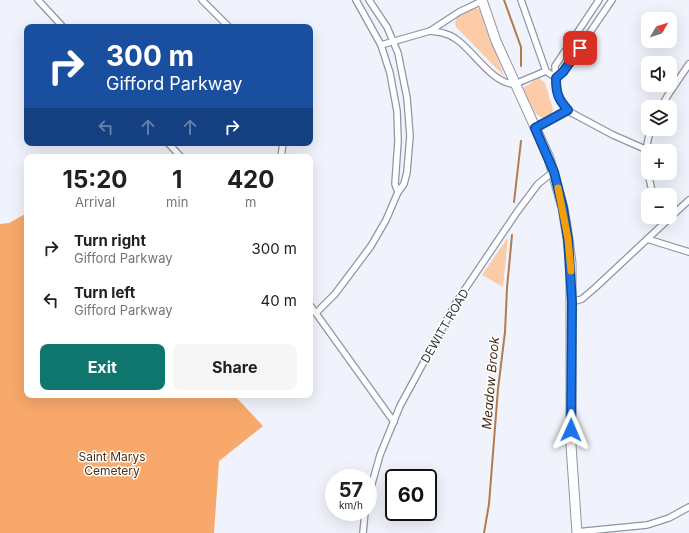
<!DOCTYPE html>
<html lang="en">
<head>
<meta charset="utf-8">
<style>
  body { margin:0; font-family:Inter,sans-serif; background:#f6f6f6; color:#202124; height:100vh; display:flex; flex-direction:column; font-size:15px; white-space:nowrap }
  * { box-sizing:border-box; margin:0 }
  p { font-size:13px; color:#757577 }
  .icon { flex:none; width:22px; height:22px; fill:none; stroke:currentColor; stroke-width:2; stroke-linecap:round; stroke-linejoin:round }
  .map { position:relative; flex:1; overflow:hidden }
  .sheet { position:absolute; left:24px; top:154px; width:289px; height:244px; display:flex; flex-direction:column; background:#fff; border-radius:8px; box-shadow:0 4px 16px #0002 }
  .sheet>* { flex:none }
  .hud { position:absolute; left:24px; top:24px; width:289px; height:122px; border-radius:8px; box-shadow:0 4px 16px #0002; background:#1a4fa0; color:#fff; overflow:hidden }
  .needle { width:26px; rotate:51deg }
  .controls { position:absolute; left:641px; top:12px; display:grid; gap:8px }
  .controls a { display:grid; place-items:center; width:36px; height:36px; border-radius:8px; background:#fff; box-shadow:0 4px 16px #0002; font-size:20px }
  .speed { position:absolute; left:325px; top:469px; display:flex; gap:8px; font-size:20px; font-weight:700; text-align:center }
  .speed>* { display:grid; place-content:center; width:52px; height:52px; border-radius:50%; background:#fff; box-shadow:0 4px 16px #0002; line-height:1 }
  .speed small { font-size:10px; font-weight:400 }
  .speed .limit { border:2px solid #111; border-radius:6px; background:#fff; color:#111 }
  .pin { position:absolute; display:grid; place-items:center; width:34px; height:34px; color:#fff; margin:-17px; border-radius:8px; box-shadow:0 2px 6px #0006 }
  .me { position:absolute; width:44px; margin:-22px; rotate:1deg; stroke-linejoin:round; filter:drop-shadow(0 0 3px #0008) }
  .turn { display:flex; align-items:center; gap:14px; height:84px; padding:0 16px; font-size:18px }
  .turn .icon { width:52px; height:52px; stroke-width:2.5 }
  .turn b { display:block; font-size:28px; line-height:34px }
  .lanes { display:flex; align-items:center; height:38px; padding:0 16px; background:#0003; justify-content:center; gap:20px; direction:ltr }
  .lanes .off { opacity:.35 }
  .eta { display:flex; justify-content:space-evenly; align-items:center; height:68px; text-align:center }
  .eta b { font-size:24px; font-weight:700; line-height:28px }
  .action { display:flex; gap:8px; margin-top:auto; padding:8px 16px }
  .action a { flex:1; height:46px; border-radius:8px; background:#0f766e; color:#fff; font-size:16px; font-weight:700; line-height:46px; text-align:center }
  .action a+a { background:#f6f6f6; color:#202124 }
  ul { padding:0; list-style:none }
  li { display:flex; align-items:center; gap:12px; height:52px; padding:0 16px }
  li div { flex:1 }
  li b { display:block; font-size:15px }
  li em { font-style:normal }
  .map>svg:first-child { display:block }
  .green { fill:#fccca9 }
  .forest { fill:#f7a86a }
  .lines { fill:none; stroke-linecap:round; stroke-linejoin:round }
  .stream { stroke:#b17b52; stroke-width:2 }
  .minor-casing { stroke:#8f95a8; stroke-width:8 }
  .primary-casing { stroke:#8f95a8; stroke-width:11 }
  .minor { stroke:#fff; stroke-width:5.5 }
  .primary { stroke:#fff; stroke-width:9 }
  .route-casing { stroke:#114b97; stroke-width:10 }
  .route { stroke:#1a73e8; stroke-width:7 }
  .slow { stroke:#f59e0b; stroke-width:7 }
  .labels { text-anchor:middle; stroke-width:3; stroke-linejoin:round; paint-order:stroke }
  .street-label { font-size:12px; fill:#30323a; stroke:#fff }
  .park-label { font-size:12px; fill:#503016; stroke:#fff }
  .water-label { font-size:13px; font-style:italic; fill:#48290e; stroke:#fff }
</style>
</head>
<body>
<div class="map">
<svg width="689" height="533" viewBox="0 0 689 533">
  <rect width="100%" height="100%" fill="#f0f3fb"/>
  <!-- green -->
  <g class="green">
    <path d="M 475,7 L 480,10 L 504,76 L 456,27 C 452,14 466,11 475,7 Z"/>
    <polygon points="539,78 545,83 553,110 551,114 542,118 535,113 523,88"/>
    <polygon points="508,237 503,287 482,275"/>
  </g>
  <!-- forest -->
  <polygon class="forest" points="27,213 27,395 234,395 263,426 219,461 214,533 0,533 0,224 9,223"/>
  <g class="lines">
    <!-- stream -->
    <g class="stream">
      <polyline points="504,0 521,47 521,66"/>
      <polyline points="514,202 521,141"/>
      <polyline points="484,533 489,504 498,389 505,332 507,288 512,235"/>
    </g>
    <defs>
      <g id="minor">
        <polyline points="38,0 63,27"/>
        <polyline points="202,0 229,27"/>
        <polyline points="356,0 381,45 390,73 397,111 398,141 395,184 398,192"/>
        <polyline points="521,0 546,71 556,78"/>
        <polyline points="599,0 555,66 556,90 560,101 570,112 613,135 645,149"/>
        <path d="M 430,31 C 439,32 448,33 456,39 C 473,50 493,85 515,84 L 546,71"/>
        <polyline points="381,45 430,31 459,12 482,1"/>
        <polyline points="556,78 563,72 612,0"/>
        <polyline points="661,107 668,95 689,64"/>
        <polyline points="535,128 568,110"/>
        <path d="M 651,129 C 642,156 647,169 653,195"/>
        <polyline points="168,143 181,157"/>
        <polyline points="281,157 283,143"/>
        <polyline points="647,239 689,252"/>
        <polyline points="572,302 582,299 596,287 689,200"/>
        <polyline points="310,305 394,422"/>
        <polyline points="316,313 335,294 371,246 386,220 398,192 404,184 407,172 410,136 407,98 398,53 387,27 369,0"/>
        <polyline points="368,498 380,455 400,406 457,301 517,212 538,184 553,172"/>
        <polyline points="576,532 647,525 669,518 689,507"/>
        <polyline points="363,533 365,512"/>
      </g>
      <polyline id="primary" points="482,0 496,41 549,158 563,208 568,239 571,263 571,445 577,533"/>
    </defs>
    <!-- minor casing -->
    <use href="#minor" class="minor-casing"/>
    <!-- primary casing -->
    <use href="#primary" class="primary-casing"/>
    <!-- minor -->
    <use href="#minor" class="minor"/>
    <!-- primary -->
    <use href="#primary" class="primary"/>
  </g>
  <g class="lines">
    <defs>
      <path id="route" d="M 571,430 L 572,302 L 568,239 L 563,208 L 554,172 L 535,128 L 568,110 C 558,99 556,93 556,78 L 563,72 L 580,48"/>
    </defs>
    <!-- route casing -->
    <use href="#route" class="route-casing"/>
    <!-- route -->
    <use href="#route" class="route"/>
    <!-- slow -->
    <polyline class="slow" points="558,188 568,239 571,271"/>
  </g>
  <g class="labels">
    <!-- street labels -->
    <g class="street-label">
      <text transform="translate(445 326) rotate(-60)" y="4">DEWITT ROAD</text>
    </g>
    <!-- park labels -->
    <g class="park-label">
      <text x="112" y="461">Saint Marys<tspan x="112" dy="14">Cemetery</tspan></text>
    </g>
    <!-- water labels -->
    <g class="water-label">
      <text transform="translate(490 383) rotate(-85)" y="5">Meadow Brook</text>
    </g>
  </g>
</svg>
<div class="controls">
<a><svg class="needle" viewBox="-14 -14 28 28"><path d="M0-13l5 13h-10z" fill="#e53935"/><path d="M0 13l5-13h-10z" fill="#757577"/></svg></a>
<a><svg class="icon" aria-label="sound" viewBox="0 0 24 24"><path d="M4 9h4l5-4v14l-5-4H4zM17 9q2 3 0 6"/></svg></a>
<a><svg class="icon" aria-label="layers" viewBox="0 0 24 24"><path d="M12 4l9 5-9 5-9-5zM3 14l9 5 9-5"/></svg></a>
<a>+</a>
<a>−</a>
</div>
<div class="speed"><div>57<small>km/h</small></div><div class="limit">60</div></div>
<div class="pin" style="left:580px;top:48px;background:#d93025"><svg class="icon" aria-label="arrive" viewBox="0 0 24 24"><path d="M6 21V4h12l-3 4 3 4H6"/></svg></div>
<svg class="me" style="left:571px;top:430px" viewBox="-20 -20 40 40"><path d="M0-17L14 15 0 8-14 15z" fill="#1a73e8" stroke="#fff" stroke-width="4"/></svg>
<div class="hud">
<div class="turn"><svg class="icon" aria-label="right" viewBox="0 0 24 24"><path d="M7 20v-9h11M14 6l5 5-5 5"/></svg><div><b>300 m</b>Gifford Parkway</div></div>
<div class="lanes"><svg class="icon off" aria-label="left" viewBox="0 0 24 24"><path d="M17 20v-9H6M10 6l-5 5 5 5"/></svg><svg class="icon off" aria-label="ahead" viewBox="0 0 24 24"><path d="M12 20V5M6 11l6-6 6 6"/></svg><svg class="icon off" aria-label="ahead" viewBox="0 0 24 24"><path d="M12 20V5M6 11l6-6 6 6"/></svg><svg class="icon" aria-label="right" viewBox="0 0 24 24"><path d="M7 20v-9h11M14 6l5 5-5 5"/></svg></div>
</div>
<section class="sheet">
<div class="eta">
<div><b>15:20</b><p>Arrival</p></div>
<div><b>1</b><p>min</p></div>
<div><b>420</b><p>m</p></div>
</div>
<ul>
<li><svg class="icon" aria-label="right" viewBox="0 0 24 24"><path d="M7 20v-9h11M14 6l5 5-5 5"/></svg><div><b>Turn right</b><p>Gifford Parkway</p></div><em>300 m</em></li>
<li><svg class="icon" aria-label="left" viewBox="0 0 24 24"><path d="M17 20v-9H6M10 6l-5 5 5 5"/></svg><div><b>Turn left</b><p>Gifford Parkway</p></div><em>40 m</em></li>
</ul>
<div class="action"><a>Exit</a><a>Share</a></div>
</section>
</div>
</body>
</html>
